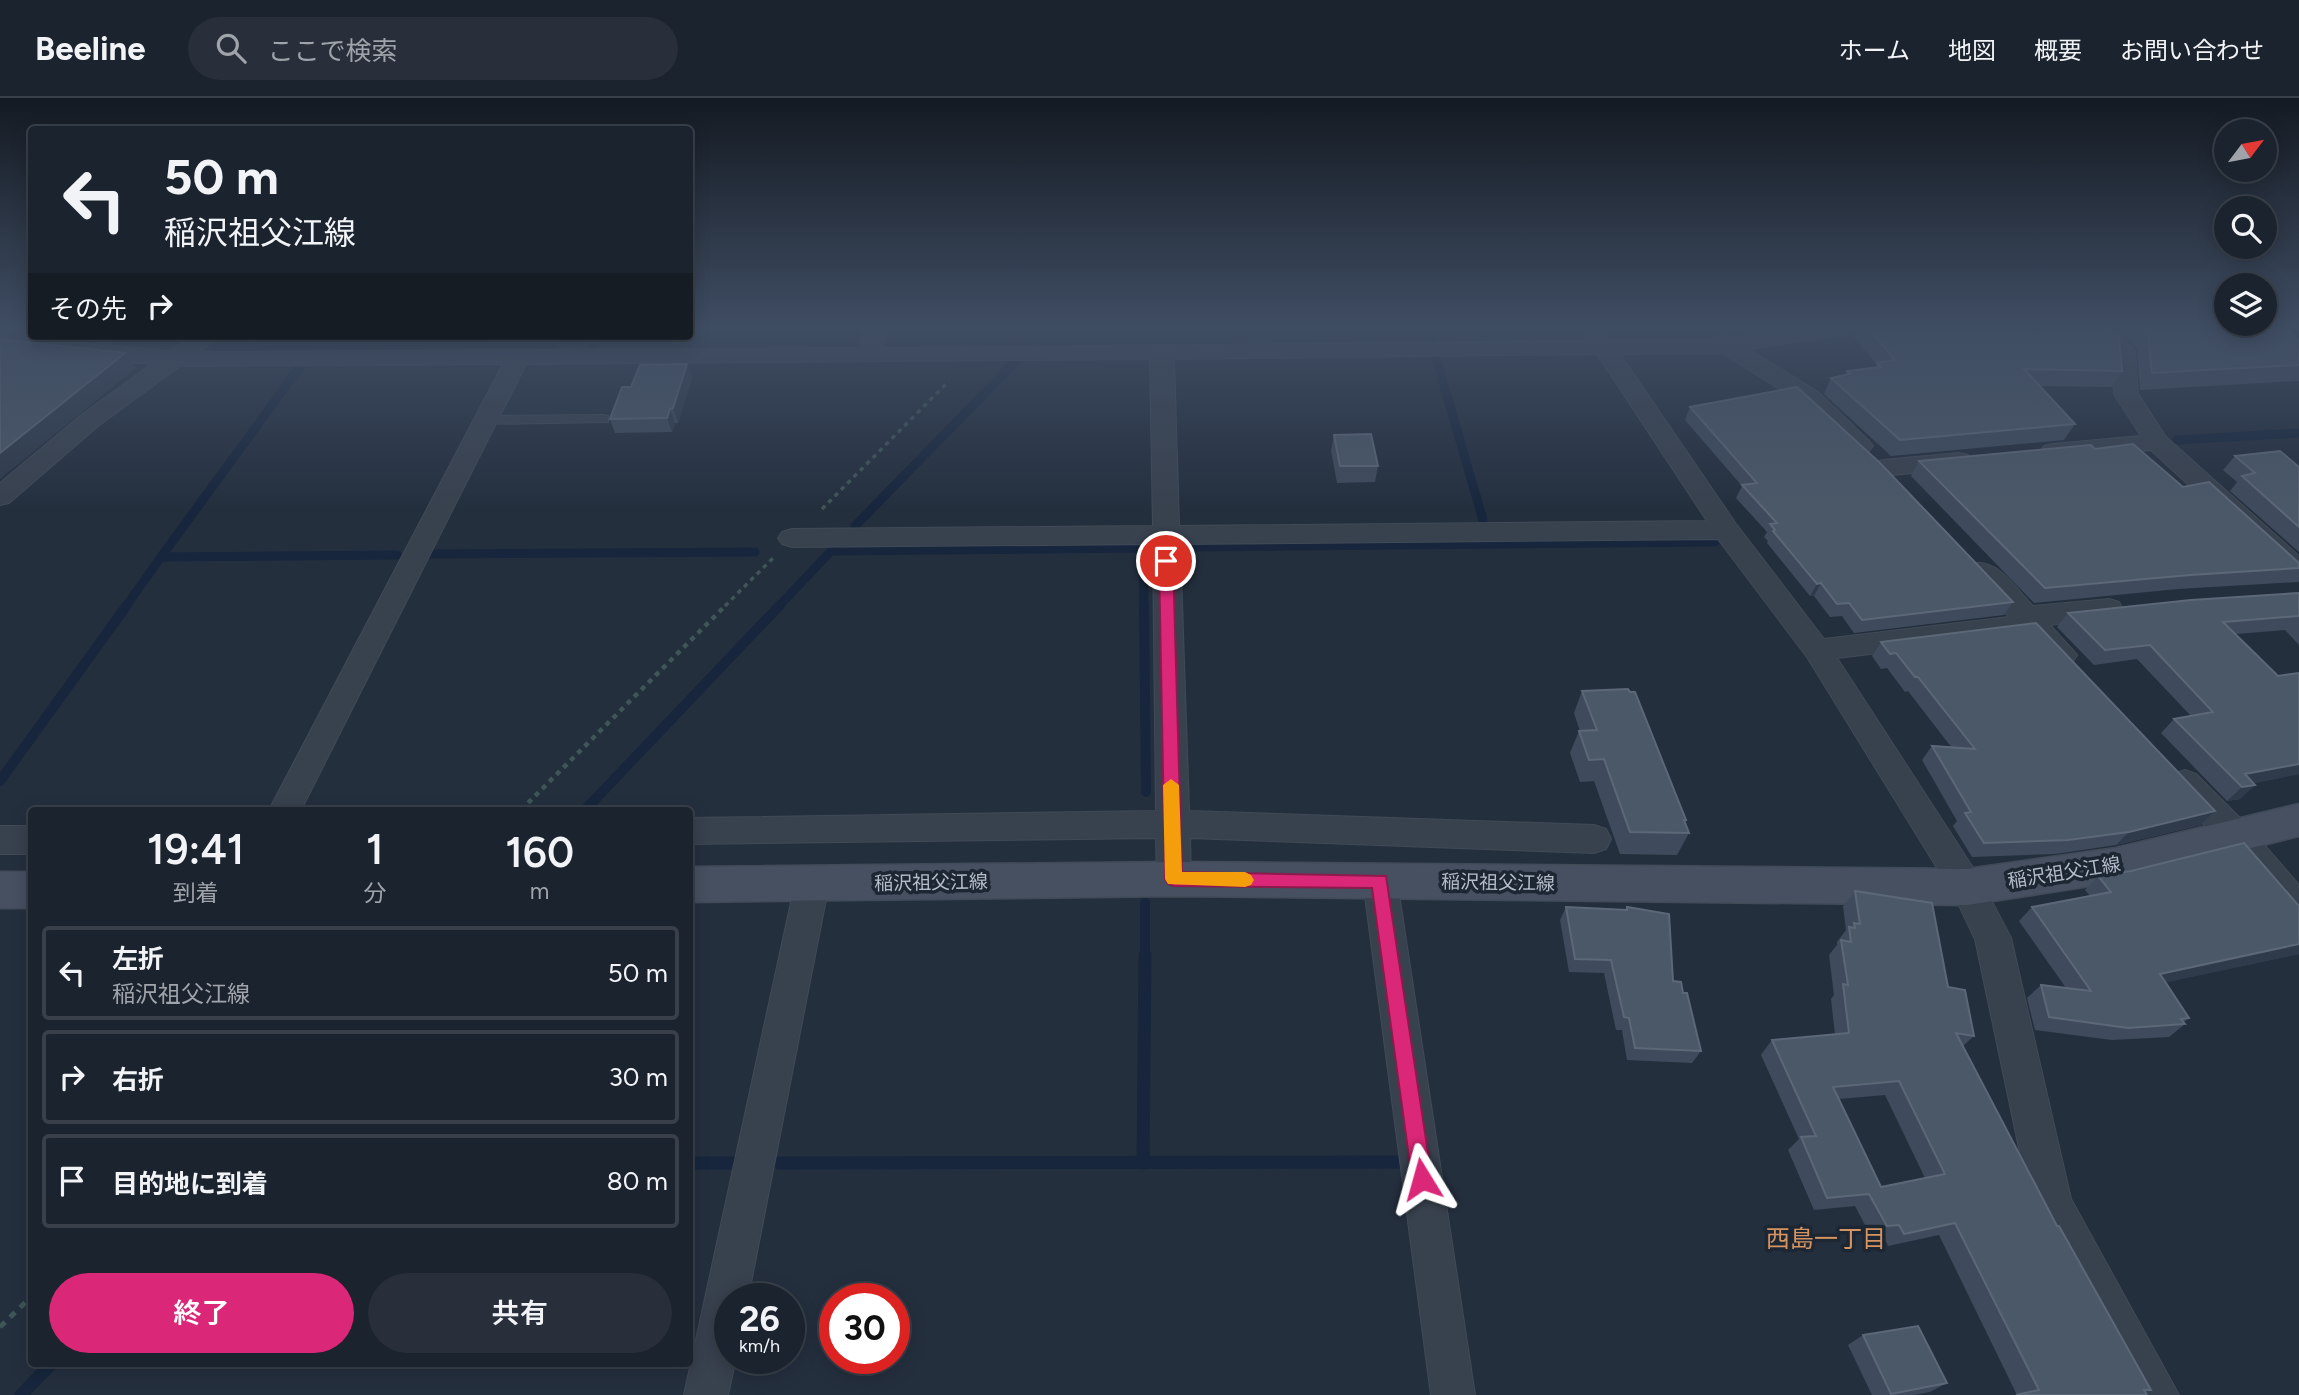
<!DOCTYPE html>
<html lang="ja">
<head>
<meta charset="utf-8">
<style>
  body { margin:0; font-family:Figtree,"Noto Sans JP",sans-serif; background:#282f3a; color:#f1f3f6; height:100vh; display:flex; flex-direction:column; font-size:26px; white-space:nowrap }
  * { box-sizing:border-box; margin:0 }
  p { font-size:23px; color:#a0a4aa }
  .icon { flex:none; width:38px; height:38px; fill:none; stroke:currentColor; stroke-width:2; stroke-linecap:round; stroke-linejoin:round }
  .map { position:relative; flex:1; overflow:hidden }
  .drawer { position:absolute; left:28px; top:709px; width:665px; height:560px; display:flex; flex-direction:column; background:#1b232e; border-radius:7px; box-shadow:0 4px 18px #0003,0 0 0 2px #39404a }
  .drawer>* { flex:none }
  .guide { position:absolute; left:28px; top:28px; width:665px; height:214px; border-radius:7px; box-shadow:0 4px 18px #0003,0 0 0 2px #39404a; background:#1b232e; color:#f1f3f6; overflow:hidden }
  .needle { width:46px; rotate:58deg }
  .buttons { position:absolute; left:2214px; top:21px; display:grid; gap:14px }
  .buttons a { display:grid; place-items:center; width:63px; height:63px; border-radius:50%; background:#1b232e; box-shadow:0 4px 18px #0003,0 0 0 2px #39404a; font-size:35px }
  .speed { position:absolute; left:714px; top:1185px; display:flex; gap:14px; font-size:35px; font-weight:700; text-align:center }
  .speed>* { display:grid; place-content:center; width:91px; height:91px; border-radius:50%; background:#1b232e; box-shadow:0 4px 18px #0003,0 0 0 2px #39404a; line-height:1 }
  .speed small { font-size:18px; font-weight:400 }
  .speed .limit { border:10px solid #d22; background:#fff; color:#111 }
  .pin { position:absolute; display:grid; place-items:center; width:60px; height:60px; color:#fff; margin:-30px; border:4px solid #fff; border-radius:50%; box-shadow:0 2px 7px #0007 }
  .me { position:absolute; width:77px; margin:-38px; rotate:352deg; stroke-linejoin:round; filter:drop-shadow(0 0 5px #0008) }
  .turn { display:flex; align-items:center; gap:24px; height:147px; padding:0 21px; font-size:32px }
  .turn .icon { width:91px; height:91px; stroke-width:2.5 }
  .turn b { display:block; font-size:49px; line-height:60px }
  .then { display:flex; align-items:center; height:66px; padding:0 21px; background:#0003; gap:14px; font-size:26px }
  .eta { display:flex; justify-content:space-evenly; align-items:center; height:119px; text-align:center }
  .eta b { font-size:42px; font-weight:600; line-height:49px }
  .primary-button { display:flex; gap:14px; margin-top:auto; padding:14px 21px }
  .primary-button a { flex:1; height:80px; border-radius:42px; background:#db2777; color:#fff; font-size:28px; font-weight:600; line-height:80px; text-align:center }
  .primary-button a+a { background:#282f3a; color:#f1f3f6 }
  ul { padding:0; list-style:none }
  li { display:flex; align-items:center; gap:21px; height:94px; margin:0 14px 10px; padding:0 7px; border:4px solid #39404a; border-radius:7px }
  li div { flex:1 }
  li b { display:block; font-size:26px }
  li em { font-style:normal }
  header { display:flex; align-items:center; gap:42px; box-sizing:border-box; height:98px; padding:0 35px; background:#1b232e; border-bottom:2px solid #39404a }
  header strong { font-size:33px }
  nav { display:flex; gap:38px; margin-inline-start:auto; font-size:24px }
  .search { width:490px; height:63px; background:#282f3a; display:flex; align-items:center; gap:18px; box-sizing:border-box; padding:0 24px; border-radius:38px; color:#a0a4aa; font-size:26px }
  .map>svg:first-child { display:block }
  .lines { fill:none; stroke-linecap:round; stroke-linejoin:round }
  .stream-far2 { stroke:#17263c; stroke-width:9 }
  .stream-far1 { stroke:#17263c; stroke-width:10 }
  .stream { stroke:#17263c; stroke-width:13 }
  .lane-casing { stroke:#414a57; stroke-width:2 }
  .street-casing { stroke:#414a57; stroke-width:2 }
  .secondary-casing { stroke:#414a57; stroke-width:3 }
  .path-far2 { stroke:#3f5557; stroke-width:3.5; stroke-dasharray:4.5 4.5; stroke-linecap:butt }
  .path-far1 { stroke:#3f5557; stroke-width:4.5; stroke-dasharray:5 5; stroke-linecap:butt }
  .path { stroke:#3f5557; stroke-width:5; stroke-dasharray:7 7; stroke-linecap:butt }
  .lane { fill:#38414e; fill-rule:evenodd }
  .street { fill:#38414e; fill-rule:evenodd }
  .secondary { fill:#465061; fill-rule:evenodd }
  .wall { fill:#3f4b5c; fill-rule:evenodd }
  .shaded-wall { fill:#2f3b4b }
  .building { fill:#4b5868; stroke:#5c6777; stroke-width:2; fill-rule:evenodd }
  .route { fill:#db2777; stroke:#8e194d; stroke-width:2 }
  .slow { fill:#f59e0b }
  .labels { text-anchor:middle; stroke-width:7; stroke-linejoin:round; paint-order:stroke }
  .street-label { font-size:19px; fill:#b4bcc9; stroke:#1d2633 }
  .near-neighbourhood-label { font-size:24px; fill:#d59563; stroke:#1d2633 }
</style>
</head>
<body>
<header>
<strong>Beeline</strong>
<div class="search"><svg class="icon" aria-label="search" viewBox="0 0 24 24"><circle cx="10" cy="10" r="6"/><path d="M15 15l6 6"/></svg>ここで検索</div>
<nav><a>ホーム</a><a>地図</a><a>概要</a><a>お問い合わせ</a></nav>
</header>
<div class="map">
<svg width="2299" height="1297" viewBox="0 0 2299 1297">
  <rect width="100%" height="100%" fill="#242f3e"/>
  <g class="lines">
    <!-- stream-far2 -->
    <g class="stream-far2">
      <polyline points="1427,228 1432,245"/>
      <polyline points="592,249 599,238"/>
      <polyline points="216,253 552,250"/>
      <polyline points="1436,260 1483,422"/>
      <polyline points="299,270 161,459 397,457"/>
      <polyline points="2177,342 2299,335"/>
      <polyline points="855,428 1016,263"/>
      <polyline points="1192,449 1715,444"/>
      <polyline points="430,456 755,454"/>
      <polyline points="126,508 161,459"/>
      <polyline points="779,508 831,453 1138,450 1143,454 1144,508"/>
    </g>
    <!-- stream-far1 -->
    <g class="stream-far1">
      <polyline points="1144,507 1146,694"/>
      <polyline points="0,683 127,507"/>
      <polyline points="585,712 780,507"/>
      <polyline points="1145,858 1145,805"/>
    </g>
    <!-- stream -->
    <g class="stream">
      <polyline points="690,1065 734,1065"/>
      <polyline points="779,1065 1400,1064"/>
      <polyline points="1143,1065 1145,857"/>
      <polyline points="21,1297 52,1265"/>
    </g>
    <defs>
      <polygon id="lane" points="604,317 608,318 608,324 486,326 480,322 486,318"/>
      <g id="street">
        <path d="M 864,228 L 886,228 L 883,250 L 1587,243 L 1585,238 L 1588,233 L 1604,233 L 1610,242 L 1710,241 L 1720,237 L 1730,240 L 1808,228 L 1865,228 L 1862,233 L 1854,235 L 1748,251 L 1818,294 L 1869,343 L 1873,348 L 1869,353 L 1860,356 L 1851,353 L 1800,304 L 1722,255 L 1620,256 L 1736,426 L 1824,541 L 2009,519 L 1968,473 L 1972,466 C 1997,459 2017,492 2033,508 L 2109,501 L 2119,504 L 2123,511 L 2119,518 L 2050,527 L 2077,557 L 2072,565 C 2050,571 2040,552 2026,537 L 1837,560 L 1979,779 L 2011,840 L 2071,1101 L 2179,1297 L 2132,1297 L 2037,1121 L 2031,1107 L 1975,841 L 1955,799 L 1807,559 L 1718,441 L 1180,446 L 1189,713 L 1594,727 L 1606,731 L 1611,741 L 1606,751 L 1594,755 L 1190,740 L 1191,781 L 1186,791 L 1174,795 L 1162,791 L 1157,781 L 1156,740 L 690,746 L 690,720 L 1156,713 L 1153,446 L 792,449 L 782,446 L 778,440 L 782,434 L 792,431 L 1153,428 L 1150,261 L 526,266 L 301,712 L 269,712 L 503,266 L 180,268 L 98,328 L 9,405 L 0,407 L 0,385 L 80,318 L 152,266 L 0,252 L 0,238 L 170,253 L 191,238 L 217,238 L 199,254 L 860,250 ZM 1597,256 L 1707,423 L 1179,428 L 1174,261 Z"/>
        <polygon points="2089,228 2113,228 2135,253 2138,296 2166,339 2299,458 2299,482 2289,480 2151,352 2053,362 2044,360 2040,354 2044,348 2053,346 2141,338 2114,296 2111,254"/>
        <polygon points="1959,355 1968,357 1972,363 1968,369 1884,378 1875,376 1871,370 1875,364 1884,362"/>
        <polygon points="2185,672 2196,676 2247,727 2299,787 2299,827 2287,822 2223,747 2174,694 2169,685 2174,676"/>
        <rect x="0" y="728" width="32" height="28"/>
        <polygon points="1380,769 1392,773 1397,783 1475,1297 1431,1297 1363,783 1368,773"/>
        <polygon points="812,772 824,776 829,786 748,1200 730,1200 730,1260 736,1260 728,1297 684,1297 795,786 800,776"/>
      </g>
      <g id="secondary">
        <polygon points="2299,706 2299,738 2116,784 1967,807 1174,798 690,804 690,769 1174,764 1967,771 2116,750"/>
        <rect x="0" y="774" width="32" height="36"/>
      </g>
    </defs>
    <!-- lane casing -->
    <use href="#lane" class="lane-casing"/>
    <!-- street casing -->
    <use href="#street" class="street-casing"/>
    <!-- secondary casing -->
    <use href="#secondary" class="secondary-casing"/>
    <!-- path-far2 -->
    <g class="path-far2">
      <polyline points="822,411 949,283"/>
      <polyline points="725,508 774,459"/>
    </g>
    <!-- path-far1 -->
    <polyline class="path-far1" points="521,712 726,507"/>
    <!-- path -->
    <polyline class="path" points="0,1229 32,1198"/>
    <!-- lane -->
    <use href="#lane" class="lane"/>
    <!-- street -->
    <use href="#street" class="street"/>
    <!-- secondary -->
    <use href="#secondary" class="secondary"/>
  </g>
  <!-- wall -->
  <g class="wall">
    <polygon points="0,228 32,228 32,238 113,238 107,245 0,236"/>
    <polygon points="1860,228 2110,228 2122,273 2111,289 2040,288 2075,326 2064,342 1891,358 1824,296 1831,280 1845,277 1847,273 1875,269 1877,266 1854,240"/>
    <polygon points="2117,228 2284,228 2299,243 2299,283 2140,292 2137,251"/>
    <polygon points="687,266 692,280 678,325 675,325 672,334 615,335 610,321 631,289"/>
    <polygon points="1690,309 2013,504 2004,517 1854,535 1842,518 1830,519 1814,498 1810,498 1767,445 1768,443 1764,439 1767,434 1736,400 1742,388 1685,322"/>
    <polygon points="1334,337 1378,368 1375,384 1337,385 1331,353"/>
    <polygon points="2095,351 2183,389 2299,465 2299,483 2298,484 2178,491 2034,505 1911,378 1919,363"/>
    <polygon points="2235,358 2299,369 2299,454 2230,393 2237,384 2223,372"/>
    <polygon points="2299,495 2299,547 2285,532 2236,536 2278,578 2299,575 2299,676 2254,685 2255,687 2240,701 2227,703 2161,635 2174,621 2191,618 2137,561 2094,567 2057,529 2068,515"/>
    <polygon points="1881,544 2215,713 2201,727 2116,747 2055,756 1972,759 1953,728 1957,723 1922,662 1932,648 1952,650 1908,593 1905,594 1887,570 1881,571 1872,558"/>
    <polygon points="1582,593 1686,722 1685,725 1689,735 1677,757 1620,756 1594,683 1580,684 1570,655 1579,633 1580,633 1574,615"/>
    <polygon points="2098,778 2299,856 2166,884 2189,920 2184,924 2185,926 2169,939 2112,942 2035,932 2027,900 2041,887 2066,890 2019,823 2032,809 2090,798 2085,792"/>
    <path d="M 1855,793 L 1948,889 L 1974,938 L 1963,948 L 2057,1128 L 2151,1292 L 2145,1294 L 2017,1297 L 1939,1137 L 1888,1148 L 1884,1139 L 1872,1140 L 1855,1108 L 1814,1112 L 1788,1052 L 1799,1041 L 1761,957 L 1772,942 L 1835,937 L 1831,901 L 1834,897 L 1829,857 L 1837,847 L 1837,844 L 1846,832 L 1843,808 ZM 1885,997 L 1925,1080 L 1881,1089 L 1839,1001 Z"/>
    <polygon points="1566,809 1625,812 1627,809 1673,883 1683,895 1701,953 1692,965 1627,962 1622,932 1616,932 1604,875 1569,874 1560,822"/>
    <polygon points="1863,1237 1947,1285 1930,1294 1914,1297 1872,1297 1848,1247"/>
  </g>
  <!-- shaded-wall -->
  <g class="shaded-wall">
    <polygon points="102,238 113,238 107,245"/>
    <polygon points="125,255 136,270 0,381 0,355"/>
    <polygon points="687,266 692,280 678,325 673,310"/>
    <polygon points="670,311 675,325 672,334 667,320"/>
    <polygon points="1821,485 1814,498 1810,498 1817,486"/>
    <polygon points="2299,666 2299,676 2240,688 2245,676"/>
    <polygon points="2255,687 2240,701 2227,703 2242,689"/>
    <polygon points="2215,713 2201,727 2116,747 2129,734"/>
    <polygon points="2299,846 2299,856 2145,889 2160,876"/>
  </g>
  <!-- building -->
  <g class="building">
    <polygon points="1866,228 2110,228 2119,239 2122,273 2024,271 2075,326 1900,342 1831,280 1850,276 1847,273 1881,269 1877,265 1895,262"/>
    <polygon points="2142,228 2284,228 2299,243 2299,267 2152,275 2148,235"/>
    <polygon points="0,241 125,255 0,355"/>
    <polygon points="687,266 673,310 670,311 667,320 610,321 622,289 631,289 640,267"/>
    <polygon points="1797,289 1880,365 2013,504 1862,522 1849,505 1837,506 1821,485 1817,486 1773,433 1775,432 1770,426 1777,425 1742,387 1757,385 1690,309"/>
    <polygon points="1371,336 1378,368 1340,368 1334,337"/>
    <polygon points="2133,346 2183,389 2209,384 2299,465 2299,470 2190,477 2045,490 1919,363 2091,347 2095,351"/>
    <polygon points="2280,353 2299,369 2299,429 2242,378 2255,375 2235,358"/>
    <polygon points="2299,495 2299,518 2223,524 2278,578 2299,575 2299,666 2245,676 2255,687 2242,689 2174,621 2213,614 2150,547 2105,552 2068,515 2191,502"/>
    <polygon points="2036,525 2215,713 2129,734 2068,742 1984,745 1965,715 1971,714 1932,648 1975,651 1918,579 1915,579 1896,555 1890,556 1881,544"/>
    <polygon points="1628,591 1630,594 1635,594 1686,722 1684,722 1689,735 1630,734 1604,661 1589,662 1579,633 1597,632 1582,593"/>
    <polygon points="2244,745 2299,808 2299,846 2160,876 2189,920 2181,921 2185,926 2128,930 2049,919 2041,887 2091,893 2032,809 2111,794 2098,778 2131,773"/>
    <path d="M 1855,793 L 1932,805 L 1948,889 L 1965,892 L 1974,938 L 1956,935 L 2057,1128 L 2059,1128 L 2151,1292 L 2144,1292 L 2147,1297 L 2016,1297 L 2039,1292 L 1955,1125 L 1904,1136 L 1899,1127 L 1887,1128 L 1869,1096 L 1827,1100 L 1801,1039 L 1816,1038 L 1772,942 L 1849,935 L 1843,886 L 1848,887 L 1841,842 L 1851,844 L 1849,829 L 1855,830 L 1854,825 L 1860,826 ZM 1899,983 L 1945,1076 L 1881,1089 L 1833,989 Z"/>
    <polygon points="1566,809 1627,812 1627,809 1669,816 1673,883 1681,884 1683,895 1687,895 1701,953 1635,950 1629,920 1624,919 1611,862 1575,861"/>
    <polygon points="1918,1228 1947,1285 1891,1296 1863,1237"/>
  </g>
  <!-- sky -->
  <linearGradient id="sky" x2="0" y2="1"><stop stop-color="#141a22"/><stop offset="0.56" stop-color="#3f4d63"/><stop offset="1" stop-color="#3f4d63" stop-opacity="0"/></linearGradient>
  <rect width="2299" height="410" fill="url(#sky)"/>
  <!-- route -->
  <polygon class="route" points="1166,459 1173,463 1182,774 1386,778 1432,1081 1429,1088 1422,1091 1415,1088 1412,1081 1372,790 1174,788 1168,786 1165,781 1159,463"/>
  <!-- slow -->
  <polygon class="slow" points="1171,681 1179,687 1182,774 1245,774 1251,777 1254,782 1251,787 1245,789 1168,786 1165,781 1163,687"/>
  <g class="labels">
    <!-- street labels -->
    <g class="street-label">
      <text transform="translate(2064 774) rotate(-9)" y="7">稲沢祖父江線</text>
      <text transform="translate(931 784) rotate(-1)" y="7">稲沢祖父江線</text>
      <text transform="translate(1498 784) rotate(1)" y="7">稲沢祖父江線</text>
    </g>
    <!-- near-neighbourhood labels -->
    <g class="near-neighbourhood-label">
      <text x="1826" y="1149">西島一丁目</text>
    </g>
  </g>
</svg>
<div class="buttons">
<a><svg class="needle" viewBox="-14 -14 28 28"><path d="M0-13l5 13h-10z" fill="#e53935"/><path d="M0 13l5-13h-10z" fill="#a0a4aa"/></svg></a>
<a><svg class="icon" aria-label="search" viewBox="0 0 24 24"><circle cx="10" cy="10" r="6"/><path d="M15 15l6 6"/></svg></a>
<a><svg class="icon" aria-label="layers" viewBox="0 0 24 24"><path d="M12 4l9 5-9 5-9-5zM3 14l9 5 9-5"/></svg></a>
</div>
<div class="speed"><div>26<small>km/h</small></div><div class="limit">30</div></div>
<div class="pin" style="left:1166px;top:463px;background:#d93025"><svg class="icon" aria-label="arrive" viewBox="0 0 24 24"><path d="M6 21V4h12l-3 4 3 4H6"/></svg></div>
<svg class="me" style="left:1422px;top:1081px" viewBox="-20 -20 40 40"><path d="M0-17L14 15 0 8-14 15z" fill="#db2777" stroke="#fff" stroke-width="4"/></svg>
<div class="guide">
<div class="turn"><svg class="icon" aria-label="left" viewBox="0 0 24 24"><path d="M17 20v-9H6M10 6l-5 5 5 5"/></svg><div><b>50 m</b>稲沢祖父江線</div></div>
<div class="then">その先<svg class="icon" aria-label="right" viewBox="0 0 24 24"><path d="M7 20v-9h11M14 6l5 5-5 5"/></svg></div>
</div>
<section class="drawer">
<div class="eta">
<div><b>19:41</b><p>到着</p></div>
<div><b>1</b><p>分</p></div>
<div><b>160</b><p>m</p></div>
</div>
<ul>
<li><svg class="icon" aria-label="left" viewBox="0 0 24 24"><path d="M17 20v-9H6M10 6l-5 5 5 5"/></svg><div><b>左折</b><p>稲沢祖父江線</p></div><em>50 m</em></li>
<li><svg class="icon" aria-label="right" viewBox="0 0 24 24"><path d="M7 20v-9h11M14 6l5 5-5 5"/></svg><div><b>右折</b></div><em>30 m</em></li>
<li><svg class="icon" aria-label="arrive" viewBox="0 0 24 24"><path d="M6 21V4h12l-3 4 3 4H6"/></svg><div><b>目的地に到着</b></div><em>80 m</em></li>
</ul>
<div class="primary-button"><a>終了</a><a>共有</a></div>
</section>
</div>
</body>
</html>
